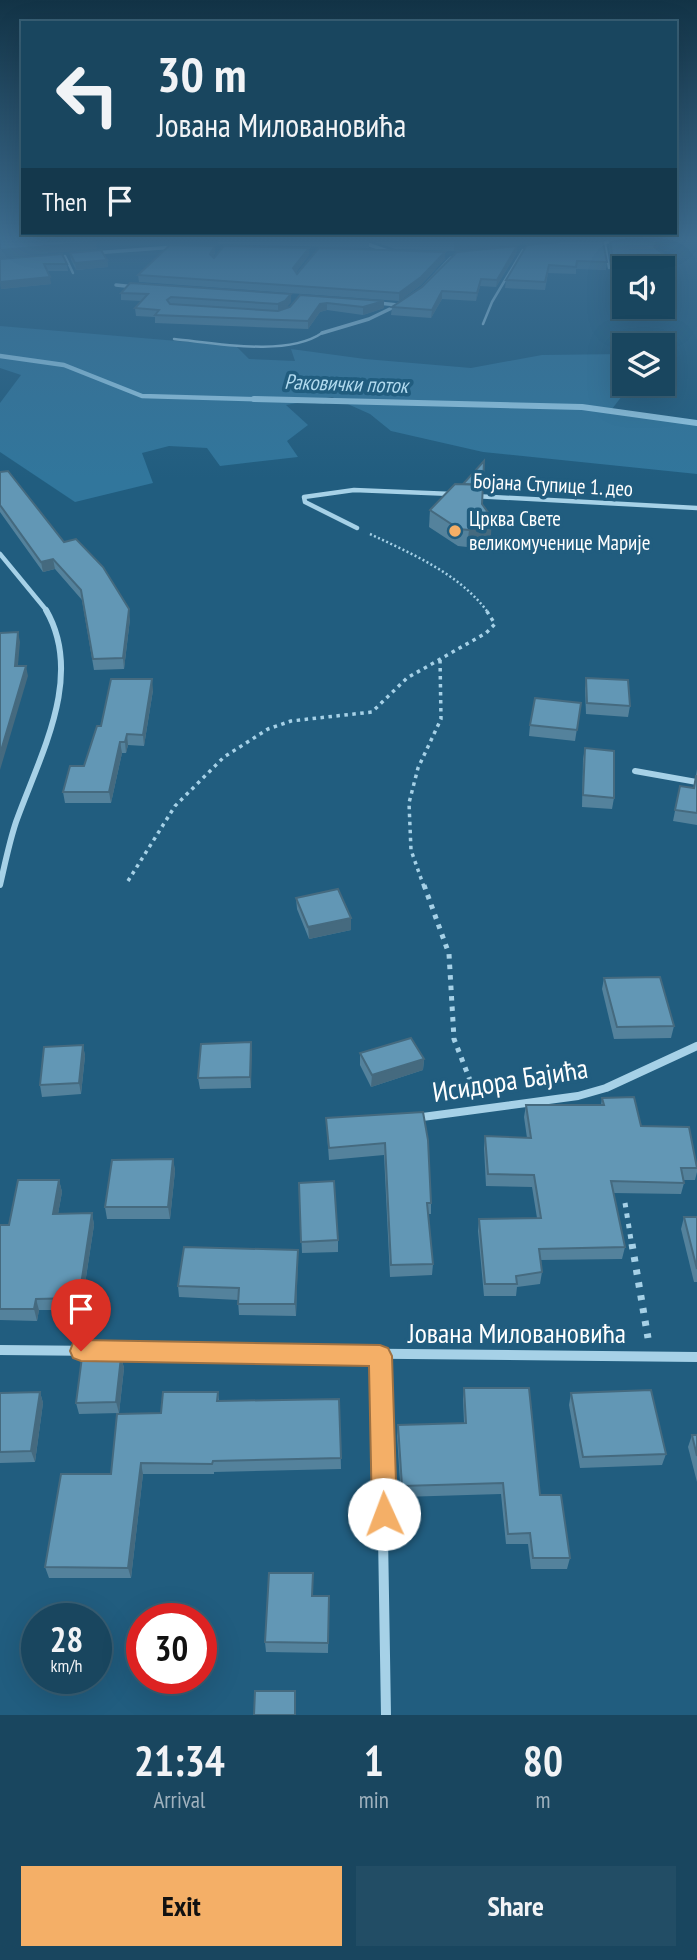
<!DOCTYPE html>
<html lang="en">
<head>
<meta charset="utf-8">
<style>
  body { margin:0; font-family:"PT Sans Narrow",sans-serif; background:#224d65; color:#f1f3f6; height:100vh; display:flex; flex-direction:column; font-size:26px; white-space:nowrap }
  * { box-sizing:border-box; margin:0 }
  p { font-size:23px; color:#9fb1bd }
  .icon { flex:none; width:38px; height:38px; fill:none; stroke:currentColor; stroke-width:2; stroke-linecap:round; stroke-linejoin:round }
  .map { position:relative; height:1715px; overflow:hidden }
  .drawer { display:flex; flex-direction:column; background:#19465f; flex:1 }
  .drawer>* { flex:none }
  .guide { position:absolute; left:21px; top:21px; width:656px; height:214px; border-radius:0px; box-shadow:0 7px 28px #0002,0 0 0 2px #375e74; background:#19465f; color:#f1f3f6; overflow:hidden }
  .fabs { position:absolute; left:612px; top:256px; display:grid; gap:14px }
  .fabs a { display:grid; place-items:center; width:63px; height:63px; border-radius:0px; background:#19465f; box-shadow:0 7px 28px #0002,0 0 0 2px #375e74; font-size:35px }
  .speed { position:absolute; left:21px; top:1603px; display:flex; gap:14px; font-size:35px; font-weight:700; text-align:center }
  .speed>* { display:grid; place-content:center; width:91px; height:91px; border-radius:50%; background:#19465f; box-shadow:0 7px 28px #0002,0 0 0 2px #375e74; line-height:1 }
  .speed small { font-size:18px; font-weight:400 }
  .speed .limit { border:10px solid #d22; background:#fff; color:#111 }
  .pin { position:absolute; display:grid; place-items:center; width:60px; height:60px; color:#fff; margin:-72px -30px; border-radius:50% 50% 50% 0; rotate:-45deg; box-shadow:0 0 7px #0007 }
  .pin .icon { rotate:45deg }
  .me { position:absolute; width:77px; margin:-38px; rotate:358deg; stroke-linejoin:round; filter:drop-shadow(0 0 5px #0008) }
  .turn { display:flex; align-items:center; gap:24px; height:147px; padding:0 21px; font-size:32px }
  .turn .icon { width:91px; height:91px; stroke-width:2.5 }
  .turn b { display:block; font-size:49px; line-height:60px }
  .then { display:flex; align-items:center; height:66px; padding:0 21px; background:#0003; gap:14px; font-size:26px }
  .eta { display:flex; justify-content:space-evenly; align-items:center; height:119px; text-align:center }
  .eta b { font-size:42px; font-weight:700; line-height:49px }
  .action { display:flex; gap:14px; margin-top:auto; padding:14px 21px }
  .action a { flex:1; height:80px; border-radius:0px; background:#f4af67; color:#111; font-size:28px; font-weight:700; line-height:80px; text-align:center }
  .action a+a { background:#224d65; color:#f1f3f6 }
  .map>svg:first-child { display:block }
  .green { fill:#31769c }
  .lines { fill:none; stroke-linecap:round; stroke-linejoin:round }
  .stream-far1 { stroke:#9acee9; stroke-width:4.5 }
  .stream { stroke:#9acee9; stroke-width:6 }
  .path-far3 { stroke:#a6d1e7; stroke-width:2.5; stroke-dasharray:2 2.5; stroke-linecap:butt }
  .path-far2 { stroke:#a6d1e7; stroke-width:3.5; stroke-dasharray:3.5 4.5; stroke-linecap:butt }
  .path-far1 { stroke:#a6d1e7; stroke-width:5; stroke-dasharray:4.5 6; stroke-linecap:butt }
  .path { stroke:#a6d1e7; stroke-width:7; stroke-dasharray:5 8; stroke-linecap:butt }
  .lane { stroke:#a6d1e7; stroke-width:2.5 }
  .street-far4 { stroke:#a6d1e7; stroke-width:3.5 }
  .street-far3 { stroke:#a6d1e7; stroke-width:4.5 }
  .street-far2 { stroke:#a6d1e7; stroke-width:6 }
  .street-far1 { stroke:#a6d1e7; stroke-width:8 }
  .street { stroke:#a6d1e7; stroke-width:10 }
  .wall { fill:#54829c }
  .shaded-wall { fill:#456a7f }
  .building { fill:#6297b5; stroke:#456a7f; stroke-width:2 }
  .route { fill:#f4af67; stroke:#9f7243; stroke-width:2 }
  .poi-dot { fill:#f4af67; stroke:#215d7f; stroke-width:2.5 }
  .labels { text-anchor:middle; stroke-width:7; stroke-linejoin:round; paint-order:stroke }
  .far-water-label { font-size:21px; font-style:italic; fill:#b1daef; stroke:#215d7f }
  .far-street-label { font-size:21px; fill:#fff; stroke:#215d7f }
  .far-poi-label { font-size:21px; fill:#fff; stroke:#215d7f; text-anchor:start }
  .near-street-label { font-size:28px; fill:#fff; stroke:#215d7f }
</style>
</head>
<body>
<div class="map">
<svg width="697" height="1715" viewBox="0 0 697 1715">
  <rect width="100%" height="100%" fill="#215d7f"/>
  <!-- green -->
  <polygon class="green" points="0,326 236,346 249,359 295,361 291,349 365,359 471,368 542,355 625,354 625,383 632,383 612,409 697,424 697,474 483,452 391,431 370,414 332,397 286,405 308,425 287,441 298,457 220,466 207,448 169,446 142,453 153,483 75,502 0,452 0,403 21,375 0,368"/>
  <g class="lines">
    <!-- stream-far1 -->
    <polyline class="stream-far1" points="0,356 64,365 142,396 324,401"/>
    <!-- stream -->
    <polyline class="stream" points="254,399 582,407 697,423"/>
    <!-- path-far3 -->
    <path class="path-far3" d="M 370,534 C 412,554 458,573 487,611"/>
    <!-- path-far2 -->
    <g class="path-far2">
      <polyline points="128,881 175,806 224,757 268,729 291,721 372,712 407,678 486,633 495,624 486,610"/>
      <polyline points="424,887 411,850 409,803 418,768 441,719 440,658"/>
    </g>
    <!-- path-far1 -->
    <g class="path-far1">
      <polyline points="424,885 449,954 454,1039 475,1093"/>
      <polyline points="625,1203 632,1246"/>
    </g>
    <!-- path -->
    <polyline class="path" points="632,1244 648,1338"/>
    <!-- lane -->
    <g class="lane">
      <polyline points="605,243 609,268"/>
      <polyline points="65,256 73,273"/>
      <polyline points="483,324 492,302 523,250"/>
      <path d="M 174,339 C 215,343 287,357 322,333"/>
    </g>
    <!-- street-far4 -->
    <g class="street-far4">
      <polyline points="350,238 393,253"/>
      <polyline points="596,244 637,238"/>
      <polyline points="93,253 175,247"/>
      <polyline points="116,285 135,287"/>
      <polyline points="421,290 451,258"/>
      <polyline points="378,303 398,305"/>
      <polyline points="322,333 369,319 396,306"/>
    </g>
    <!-- street-far3 -->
    <g class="street-far3">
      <polyline points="474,496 697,508"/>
      <polyline points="357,528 305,502 304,497 354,490 452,494"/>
      <polyline points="0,554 47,611"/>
    </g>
    <!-- street-far2 -->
    <g class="street-far2">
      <polyline points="635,771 697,782"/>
      <path d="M 0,885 C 5,864 9,843 16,822 C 39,757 85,677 46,610"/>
    </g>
    <!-- street-far1 -->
    <polyline class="street-far1" points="415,1118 578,1096 606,1088 697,1046"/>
    <!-- street -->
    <g class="street">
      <polyline points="0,1350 697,1357"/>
      <polyline points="380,1356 386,1715"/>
    </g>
  </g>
  <!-- wall -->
  <g class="wall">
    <polygon points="218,238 522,238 522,244 454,251 395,249 369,240 369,248 218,244"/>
    <polygon points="610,238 657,249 667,257 666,265 653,265 654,268 625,268 625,271 612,270 609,245"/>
    <polygon points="527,245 607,262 606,270 576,269 576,274 548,273 545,290 505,288 506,280"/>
    <polygon points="215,246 215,253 213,257 214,258 309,248 309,255 296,272 297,274 445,259 421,285 399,301 139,282 138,275"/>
    <polygon points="517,246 516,254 496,287 480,286 476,301 442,299 431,318 391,315 392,307"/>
    <polygon points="70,253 107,260 108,267 76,270 71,260"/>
    <polygon points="0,259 67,264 68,271 47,271 51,284 1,289"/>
    <polygon points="121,293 291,294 291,302 278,311 290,307 300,295 384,301 384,308 363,315 327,310 320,312 308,329 155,323 155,317 136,316 135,308 141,301 121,300"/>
    <polygon points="0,472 64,542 130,619 124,669 94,670 82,600 55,569 43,572 0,512"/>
    <polygon points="482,504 491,535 467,547 458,546 429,527 430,510"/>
    <polygon points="586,678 630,706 628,717 586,714 585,689"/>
    <polygon points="153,690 144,746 128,745 126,753 122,753 111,803 65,803 63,792 84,766 101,726"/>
    <polygon points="581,703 575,741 529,736 530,725"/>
    <polygon points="585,748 614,798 612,809 582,807 583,759"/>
    <polygon points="697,769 697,825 673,821 680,786 694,788"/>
    <polygon points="296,898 351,930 309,939 297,909"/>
    <polygon points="604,978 674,1026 671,1038 614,1039 602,989"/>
    <polygon points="251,1042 251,1088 200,1089 198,1078"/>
    <polygon points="83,1045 85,1056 81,1094 42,1097 40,1085"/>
    <polygon points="360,1053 424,1059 423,1070 371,1087 360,1065"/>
    <polygon points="602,1098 697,1164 697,1172 695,1180 684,1180 684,1183 681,1194 613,1193 625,1247 622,1259 541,1260 542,1272 540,1284 517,1287 516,1296 484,1296 478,1231 479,1219 537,1218 532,1187 486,1186 484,1148 485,1136 527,1138 524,1117 526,1105 601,1105"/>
    <polygon points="423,1112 431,1203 431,1214 428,1214 433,1264 432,1275 390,1277 384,1155 329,1160 326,1118"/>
    <polygon points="173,1159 175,1171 170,1219 107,1219 105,1207"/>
    <polygon points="59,1180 62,1192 58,1214 92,1213 94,1225 81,1310 39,1310 37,1321 0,1320 0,1225 9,1225"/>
    <polygon points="299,1183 338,1240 338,1252 302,1253"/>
    <polygon points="684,1217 697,1217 697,1282 694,1282 681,1229"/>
    <polygon points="298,1250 296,1316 239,1315 238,1300 179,1297 178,1286"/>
    <polygon points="121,1357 124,1368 119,1413 79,1414 76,1403"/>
    <polygon points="464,1388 540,1495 570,1558 567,1569 531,1569 528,1544 506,1544 501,1494 401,1497 397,1436 398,1425 464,1423 463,1399"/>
    <polygon points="40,1392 43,1403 35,1462 0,1463 0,1393"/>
    <polygon points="218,1392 219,1401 339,1399 341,1469 214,1472 214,1474 143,1474 131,1578 49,1578 45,1567 111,1474 161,1413"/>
    <polygon points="571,1393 666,1454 662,1465 580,1468 569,1405"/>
    <polygon points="692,1435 697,1435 697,1482 688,1447"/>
    <polygon points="313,1584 313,1596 329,1606 328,1653 266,1652 265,1642"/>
  </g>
  <!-- shaded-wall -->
  <g class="shaded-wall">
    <polygon points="482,238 522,238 522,244 454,251 454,241"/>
    <polygon points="523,238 587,238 523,244"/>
    <polygon points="659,238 663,238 653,255 654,247"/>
    <polygon points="96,242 97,249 0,258 0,250"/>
    <polygon points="215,246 215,253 210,261 210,254"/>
    <polygon points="517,246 516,254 496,287 497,280"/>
    <polygon points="309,248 309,255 294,275 293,268"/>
    <polygon points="445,252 445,259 421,285 399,301 399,293"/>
    <polygon points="107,260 108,267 76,270 75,263"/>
    <polygon points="50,277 51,284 1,289 0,282"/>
    <polygon points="481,279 480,286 476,301 477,293"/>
    <polygon points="442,291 442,299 431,318 432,310"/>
    <polygon points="291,294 291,302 286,309 278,311 278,304"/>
    <polygon points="384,301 384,308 363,315 363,307"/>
    <polygon points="327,303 327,310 320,312 308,329 308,321 320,304"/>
    <polygon points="492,518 491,535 467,547 469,530"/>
    <polygon points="53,559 55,569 43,572 41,562"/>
    <polygon points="129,609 130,619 124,669 123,658"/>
    <polygon points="18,632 20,642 17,676 15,666"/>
    <polygon points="26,666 28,676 0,770 0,754"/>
    <polygon points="152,679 153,690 144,746 143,735"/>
    <polygon points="127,734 128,745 126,753 125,742"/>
    <polygon points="120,742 122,753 111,803 109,792"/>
    <polygon points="351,918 351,930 309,939 308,927"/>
    <polygon points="251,1042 252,1054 251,1088 250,1077"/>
    <polygon points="83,1045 85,1056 81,1094 79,1083"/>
    <polygon points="424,1059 423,1070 371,1087 372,1075"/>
    <polygon points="173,1159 175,1171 170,1219 168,1207"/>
    <polygon points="59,1180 62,1192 56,1225 53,1214"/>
    <polygon points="92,1213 94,1225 81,1310 79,1298"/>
    <polygon points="298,1250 298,1261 296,1316 295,1304"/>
    <polygon points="36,1299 39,1310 37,1321 34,1309"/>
    <polygon points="121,1357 124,1368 119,1413 116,1402"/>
    <polygon points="40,1392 43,1403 35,1462 31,1451"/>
    <polygon points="141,1463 143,1474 131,1578 128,1568"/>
  </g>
  <!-- building -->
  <g class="building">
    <polygon points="0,238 93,238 96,242 0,250"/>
    <polygon points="393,238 482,238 454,241"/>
    <polygon points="602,238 607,262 577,261 576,267 549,265 545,282 506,280 527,245"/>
    <polygon points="610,238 659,238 654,247 667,257 650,256 654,268 628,268 626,262 613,262"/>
    <polygon points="170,245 215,246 210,254 214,258 224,246 309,248 293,268 297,274 319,248 445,252 421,277 399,293 138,275"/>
    <polygon points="517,246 497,280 481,279 477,293 442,291 432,310 392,307 422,287 457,252"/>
    <polygon points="101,250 107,260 75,263 70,253"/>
    <polygon points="62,254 67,264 44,264 50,277 0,282 0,259"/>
    <polygon points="130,283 291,294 285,301 278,304 171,297 167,300 170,304 278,311 290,307 300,295 384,301 363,307 327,303 320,304 308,321 155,315 159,310 135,308 148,294 121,293"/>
    <polygon points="484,461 483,485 463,484"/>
    <polygon points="8,471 64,542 76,539 103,567 129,609 123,658 93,659 81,590 53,559 41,562 0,505 0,472"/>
    <polygon points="455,484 483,485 482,504 492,518 469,530 459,529 430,510"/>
    <polygon points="18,632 15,666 26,666 0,754 0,633"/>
    <polygon points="586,678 628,680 630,706 587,703"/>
    <polygon points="111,679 152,679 143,735 127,734 125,742 120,742 109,792 63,792 70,766 84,766 97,726 101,726"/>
    <polygon points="535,698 581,703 577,730 530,725"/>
    <polygon points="585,748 614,751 614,798 583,795"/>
    <polygon points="696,776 697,776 697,813 675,810 680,786 694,788"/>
    <polygon points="338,889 351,918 308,927 296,898"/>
    <polygon points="660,977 674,1026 617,1027 604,978"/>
    <polygon points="411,1038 424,1059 372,1075 360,1053"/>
    <polygon points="251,1042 250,1077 198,1078 201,1044"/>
    <polygon points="83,1045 79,1083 40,1085 44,1047"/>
    <polygon points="634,1097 641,1126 689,1127 697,1168 681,1168 684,1183 611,1181 625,1247 539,1249 542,1272 516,1276 517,1284 485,1284 479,1219 541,1218 534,1175 488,1174 485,1136 531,1138 526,1105 604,1105 602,1098"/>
    <polygon points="423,1112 428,1140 431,1203 427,1203 433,1264 391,1265 385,1143 329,1148 326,1118"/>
    <polygon points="173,1159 168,1207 105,1207 112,1160"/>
    <polygon points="18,1180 59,1180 53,1214 92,1213 79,1298 36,1299 34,1309 0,1309 0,1225 9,1225"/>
    <polygon points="334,1181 338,1240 301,1242 299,1183"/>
    <polygon points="684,1217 697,1217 697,1269"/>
    <polygon points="184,1247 298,1250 295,1304 238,1304 239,1288 178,1286"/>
    <polygon points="82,1357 121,1357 116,1402 76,1403"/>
    <polygon points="464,1388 529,1388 540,1495 561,1495 570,1558 533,1558 530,1533 508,1534 503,1483 402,1486 398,1425 466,1423"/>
    <polygon points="651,1390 666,1454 583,1457 571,1393"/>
    <polygon points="40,1392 31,1451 0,1452 0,1393"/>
    <polygon points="163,1392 218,1392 217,1401 339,1399 341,1458 213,1461 212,1464 141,1463 128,1568 45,1567 61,1474 111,1474 117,1414 161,1413"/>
    <polygon points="692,1435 697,1435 697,1456"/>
    <polygon points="269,1573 313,1573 312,1596 329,1596 328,1643 265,1642"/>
    <polygon points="255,1691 295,1691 295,1715 254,1715"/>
  </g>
  <!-- sky -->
  <linearGradient id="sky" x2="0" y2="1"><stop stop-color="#123346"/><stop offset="0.5" stop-color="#3d6d90"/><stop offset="1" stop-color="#3d6d90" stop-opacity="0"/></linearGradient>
  <rect width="697" height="478" fill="url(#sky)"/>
  <!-- route -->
  <polygon class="route" points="81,1340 380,1345 388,1348 392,1356 397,1514 393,1523 384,1526 375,1523 372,1514 369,1366 81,1361 73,1358 70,1351 73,1343"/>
  <!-- markers -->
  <circle class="poi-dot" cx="455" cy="531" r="7"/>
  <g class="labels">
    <!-- far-water labels -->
    <g class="far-water-label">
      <text transform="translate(346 384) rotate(2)" y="7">Раковички поток</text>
    </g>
    <!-- far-street labels -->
    <g class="far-street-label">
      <text transform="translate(553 485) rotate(3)" y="7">Бојана Ступице 1. део</text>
    </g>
    <!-- far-poi labels -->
    <g class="far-poi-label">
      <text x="469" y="526">Црква Свете<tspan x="469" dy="24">великомученице Марије</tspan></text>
    </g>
    <!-- near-street labels -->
    <g class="near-street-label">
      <text transform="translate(510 1080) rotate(-9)" y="10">Исидора Бајића</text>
      <text x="517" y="1343">Јована Миловановића</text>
    </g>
  </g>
</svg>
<div class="fabs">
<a><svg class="icon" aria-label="sound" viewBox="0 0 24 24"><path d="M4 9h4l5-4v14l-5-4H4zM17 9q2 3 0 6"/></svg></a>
<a><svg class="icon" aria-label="layers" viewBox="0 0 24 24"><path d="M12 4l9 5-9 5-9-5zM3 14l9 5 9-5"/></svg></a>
</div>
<div class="speed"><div>28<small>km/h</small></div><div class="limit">30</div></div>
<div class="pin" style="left:81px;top:1351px;background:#d93025"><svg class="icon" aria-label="arrive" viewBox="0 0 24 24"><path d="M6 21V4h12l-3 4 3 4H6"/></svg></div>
<svg class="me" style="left:384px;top:1514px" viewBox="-20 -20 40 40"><circle r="19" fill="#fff"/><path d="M0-13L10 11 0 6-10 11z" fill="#f4af67"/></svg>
<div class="guide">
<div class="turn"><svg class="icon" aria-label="left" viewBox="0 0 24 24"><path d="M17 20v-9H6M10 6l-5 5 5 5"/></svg><div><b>30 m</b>Јована Миловановића</div></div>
<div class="then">Then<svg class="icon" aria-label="arrive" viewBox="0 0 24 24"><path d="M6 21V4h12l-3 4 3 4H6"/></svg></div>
</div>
</div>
<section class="drawer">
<div class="eta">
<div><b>21:34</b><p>Arrival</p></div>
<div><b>1</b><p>min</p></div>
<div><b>80</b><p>m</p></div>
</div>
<div class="action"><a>Exit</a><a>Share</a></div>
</section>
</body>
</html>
